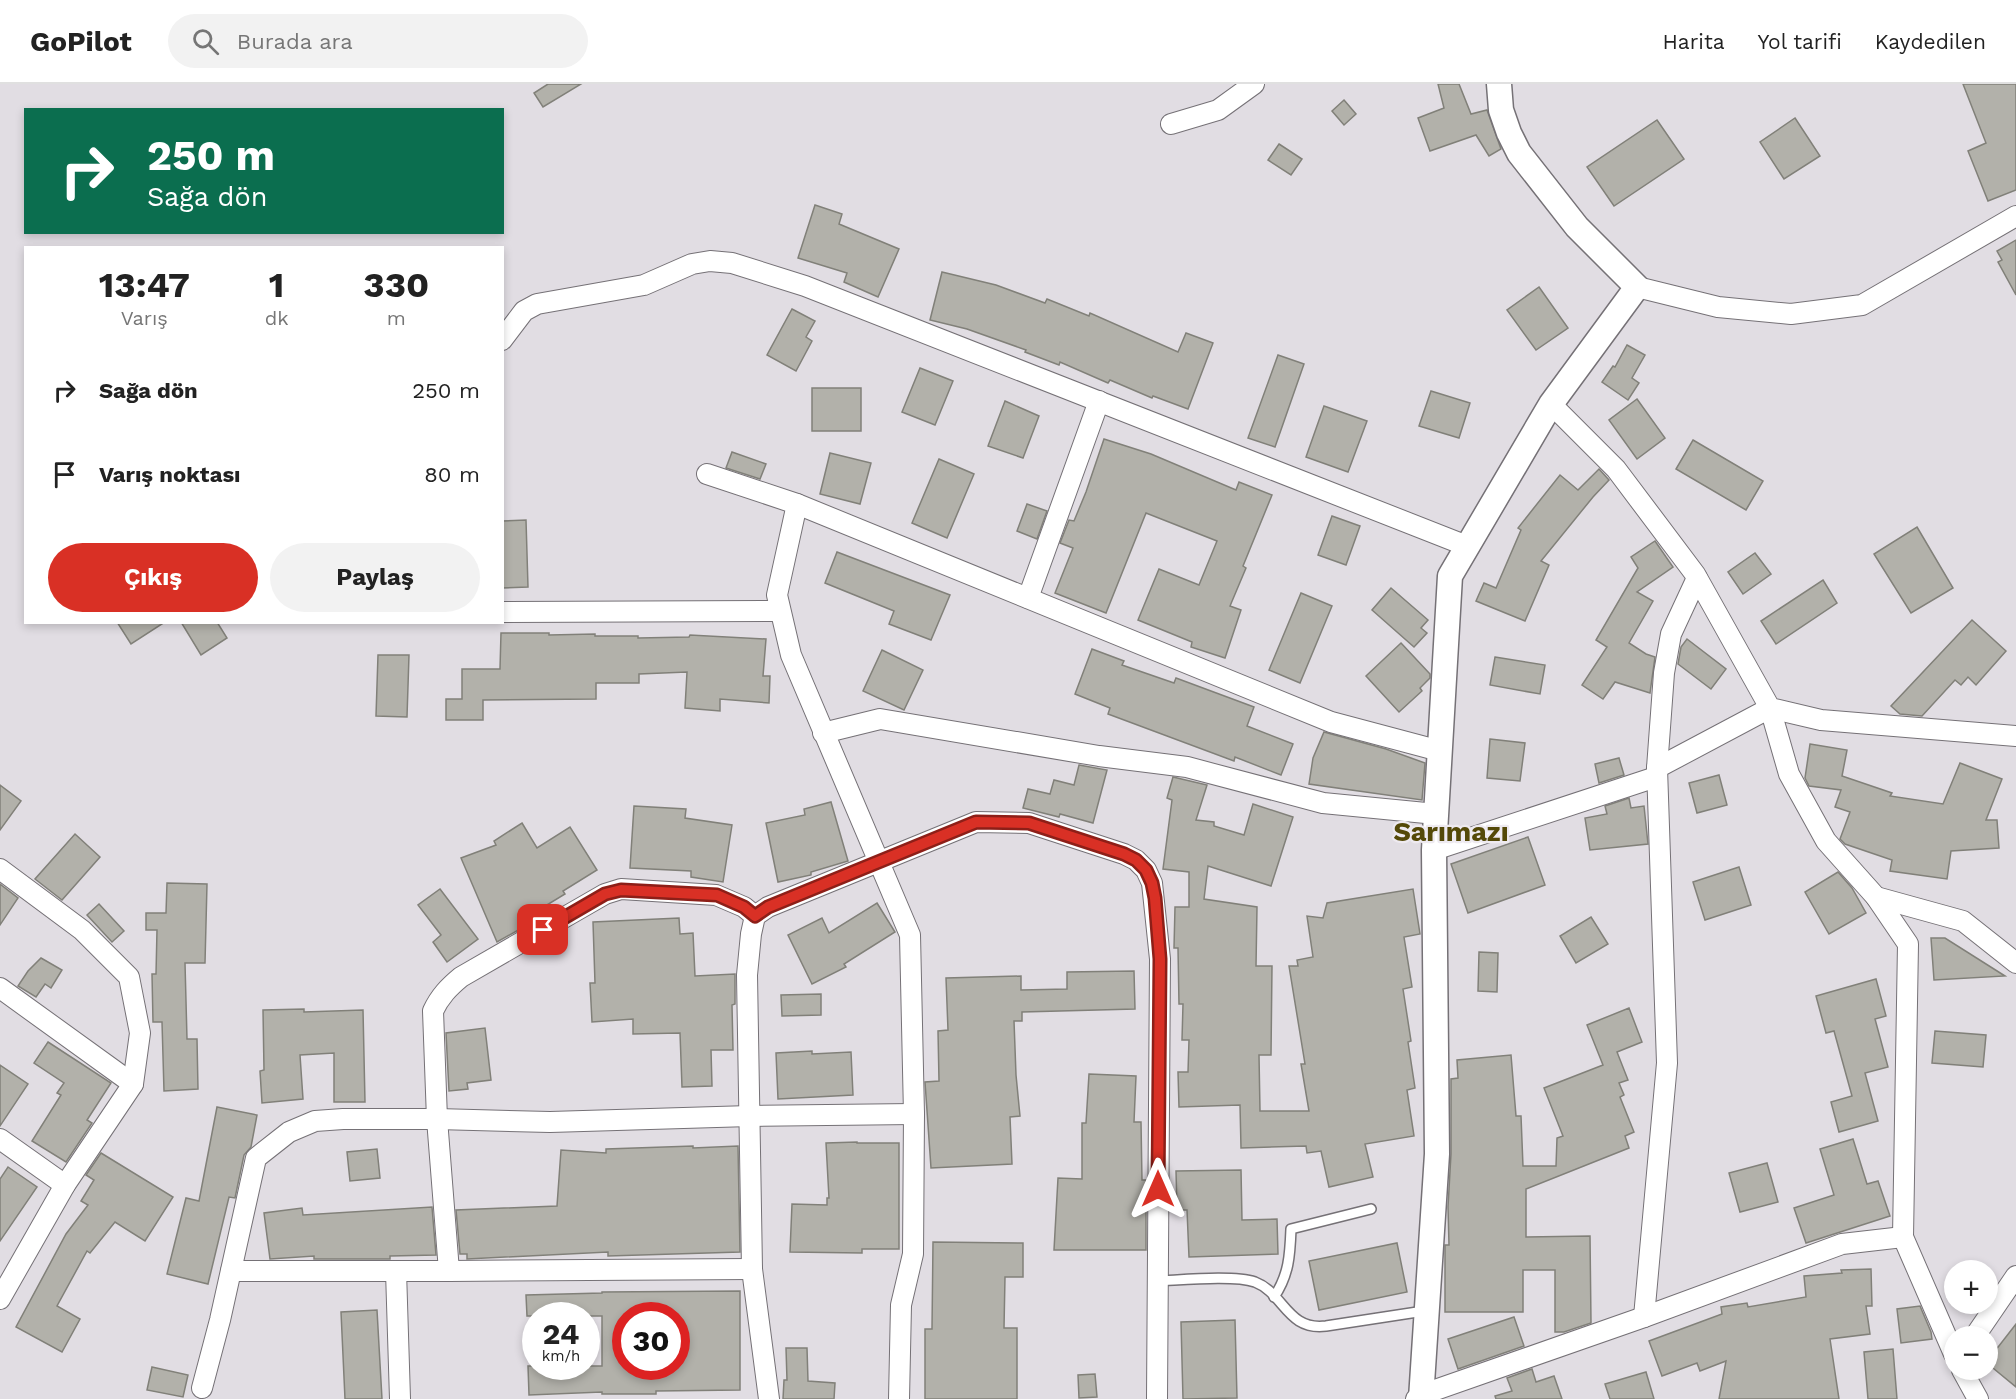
<!DOCTYPE html>
<html lang="tr">
<head>
<meta charset="utf-8">
<style>
  body { margin:0; font-family:"Work Sans",sans-serif; background:#f2f2f2; color:#222; height:100vh; display:flex; flex-direction:column; font-size:22px; white-space:nowrap }
  * { box-sizing:border-box; margin:0 }
  p { font-size:20px; color:#767676 }
  .icon { flex:none; width:33px; height:33px; fill:none; stroke:currentColor; stroke-width:2; stroke-linecap:round; stroke-linejoin:round }
  .map { position:relative; flex:1; overflow:hidden }
  .details { position:absolute; left:24px; top:162px; width:480px; height:378px; display:flex; flex-direction:column; background:#fff; border-radius:0px; box-shadow:0 3px 9px #0003 }
  .details>* { flex:none }
  .banner { position:absolute; left:24px; top:24px; width:480px; height:126px; border-radius:0px; box-shadow:0 3px 9px #0003; background:#0b6e4f; color:#fff; overflow:hidden }
  .tools { position:absolute; left:1944px; top:1176px; display:grid; gap:12px }
  .tools a { display:grid; place-items:center; width:54px; height:54px; border-radius:50%; background:#fff; box-shadow:0 3px 9px #0003; font-size:30px }
  .speed { position:absolute; left:522px; top:1218px; display:flex; gap:12px; font-size:30px; font-weight:700; text-align:center }
  .speed>* { display:grid; place-content:center; width:78px; height:78px; border-radius:50%; background:#fff; box-shadow:0 3px 9px #0003; line-height:1 }
  .speed small { font-size:15px; font-weight:400 }
  .speed .limit { border:9px solid #d22; background:#fff; color:#111 }
  .pin { position:absolute; display:grid; place-items:center; width:51px; height:51px; color:#fff; margin:-26px; border-radius:12px; box-shadow:0 3px 9px #0006 }
  .me { position:absolute; width:66px; margin:-33px; rotate:0deg; stroke-linejoin:round; filter:drop-shadow(0 0 4px #0008) }
  .turn { display:flex; align-items:center; gap:21px; height:126px; padding:0 24px; font-size:27px }
  .turn .icon { width:78px; height:78px; stroke-width:2.5 }
  .turn b { display:block; font-size:42px; line-height:51px }
  .eta { display:flex; justify-content:space-evenly; align-items:center; height:102px; text-align:center }
  .eta b { font-size:36px; font-weight:700; line-height:42px }
  .primary-button { display:flex; gap:12px; margin-top:auto; padding:12px 24px }
  .primary-button a { flex:1; height:69px; border-radius:36px; background:#d93025; color:#fff; font-size:24px; font-weight:700; line-height:69px; text-align:center }
  .primary-button a+a { background:#f2f2f2; color:#222 }
  ul { padding:0; list-style:none }
  li { display:flex; align-items:center; gap:18px; height:84px; padding:0 24px }
  li div { flex:1 }
  li b { display:block; font-size:22px }
  li em { font-style:normal }
  header { display:flex; align-items:center; gap:36px; box-sizing:border-box; height:84px; padding:0 30px; background:#fff; border-bottom:2px solid #e0e0e0 }
  header strong { font-size:28px }
  nav { display:flex; gap:33px; margin-inline-start:auto; font-size:21px }
  .search { width:420px; height:54px; background:#f2f2f2; display:flex; align-items:center; gap:15px; box-sizing:border-box; padding:0 21px; border-radius:33px; color:#767676; font-size:22px }
  .map>svg:first-child { display:block }
  .building { fill:#b2b1aa; stroke:#818079; stroke-width:1.5; fill-rule:evenodd }
  .lines { fill:none; stroke-linecap:round; stroke-linejoin:round }
  .service-casing { stroke:#757176; stroke-width:12 }
  .minor-casing { stroke:#757176; stroke-width:22 }
  .tertiary-casing { stroke:#757176; stroke-width:27 }
  .service { stroke:#fff; stroke-width:9 }
  .minor { stroke:#fff; stroke-width:20 }
  .tertiary { stroke:#fff; stroke-width:24 }
  .route-casing { stroke:#8d1f18; stroke-width:15 }
  .route { stroke:#d93025; stroke-width:10 }
  .labels { text-anchor:middle; stroke-width:4.5; stroke-linejoin:round; paint-order:stroke }
  .district-label { font-size:27px; font-weight:bold; fill:#544908; stroke:#eeeaf0 }
</style>
</head>
<body>
<header>
<strong>GoPilot</strong>
<div class="search"><svg class="icon" aria-label="search" viewBox="0 0 24 24"><circle cx="10" cy="10" r="6"/><path d="M15 15l6 6"/></svg>Burada ara</div>
<nav><a>Harita</a><a>Yol tarifi</a><a>Kaydedilen</a></nav>
</header>
<div class="map">
<svg width="2016" height="1315" viewBox="0 0 2016 1315">
  <rect width="100%" height="100%" fill="#e1dde3"/>
  <!-- building -->
  <g class="building">
    <polygon points="548,0 581,0 543,23 534,9"/>
    <polygon points="1438,0 1459,0 1471,30 1487,26 1501,65 1489,72 1476,51 1430,67 1418,34 1444,24"/>
    <polygon points="1963,0 2016,0 2016,106 1988,117 1968,67 1986,59"/>
    <polygon points="1344,16 1356,30 1344,41 1332,27"/>
    <polygon points="1795,34 1820,72 1784,95 1760,58"/>
    <polygon points="1657,36 1684,75 1614,122 1587,83"/>
    <polygon points="1279,60 1302,75 1291,91 1268,76"/>
    <polygon points="815,121 842,130 839,140 899,165 878,213 844,198 847,189 798,174"/>
    <polygon points="2016,156 2016,211 1998,178 2002,176 1997,167"/>
    <polygon points="942,188 996,201 1045,219 1047,215 1089,232 1090,229 1178,268 1186,249 1213,259 1188,325 1153,312 1152,314 1110,296 1108,299 1060,278 1059,281 1025,268 1026,266 967,245 930,236"/>
    <polygon points="1539,203 1568,244 1536,266 1507,226"/>
    <polygon points="792,225 815,237 806,253 812,257 796,287 767,271"/>
    <polygon points="1627,261 1645,271 1632,294 1639,299 1628,316 1602,298 1613,282 1615,283"/>
    <polygon points="1278,271 1304,280 1275,363 1248,354"/>
    <polygon points="920,284 953,297 935,341 902,328"/>
    <rect x="812" y="304" width="49" height="43"/>
    <polygon points="1431,307 1470,319 1459,354 1419,342"/>
    <polygon points="1637,315 1665,354 1637,375 1609,336"/>
    <polygon points="1005,317 1039,332 1023,374 988,362"/>
    <polygon points="1324,322 1367,337 1348,388 1306,373"/>
    <polygon points="1104,355 1151,370 1236,406 1239,398 1272,411 1243,482 1246,484 1230,522 1241,526 1225,574 1191,563 1192,558 1138,536 1159,485 1199,501 1217,457 1146,429 1106,529 1055,509 1073,464 1060,459 1069,436 1074,437 1086,408"/>
    <polygon points="1693,356 1763,397 1746,426 1676,385"/>
    <polygon points="732,368 766,380 760,395 726,384"/>
    <polygon points="830,369 871,379 860,420 820,410"/>
    <polygon points="939,375 974,390 947,454 912,439"/>
    <polygon points="1599,385 1609,396 1593,413 1541,477 1549,481 1525,537 1476,517 1484,499 1496,504 1521,446 1518,444 1560,391 1578,406"/>
    <polygon points="1027,420 1047,427 1037,455 1017,447"/>
    <polygon points="1332,432 1360,442 1346,481 1318,471"/>
    <polygon points="526,436 528,503 502,504 502,437"/>
    <polygon points="1917,443 1953,504 1911,529 1874,470"/>
    <polygon points="1655,457 1673,483 1637,508 1653,517 1629,559 1646,570 1655,573 1650,609 1615,598 1603,615 1582,601 1607,563 1596,556 1638,484 1631,473"/>
    <polygon points="837,468 950,511 931,556 889,540 894,527 825,499"/>
    <polygon points="1755,469 1771,490 1743,510 1728,488"/>
    <polygon points="1823,496 1837,519 1776,560 1761,537"/>
    <polygon points="1391,504 1428,536 1421,544 1427,549 1414,563 1372,526"/>
    <polygon points="1301,509 1332,522 1300,599 1269,586"/>
    <polygon points="1972,536 2006,567 1976,601 1968,593 1961,601 1955,596 1922,632 1900,630 1891,622"/>
    <polygon points="117,538 165,538 131,560"/>
    <polygon points="181,538 217,538 227,554 201,571"/>
    <polygon points="501,549 549,549 549,551 595,550 595,552 638,552 638,554 689,553 690,551 766,555 763,592 770,592 769,619 720,615 720,627 685,624 687,588 639,590 639,599 596,599 596,615 483,616 483,636 446,636 446,615 462,615 462,585 500,585"/>
    <polygon points="1687,555 1726,585 1711,605 1678,580 1681,563"/>
    <polygon points="1401,559 1430,590 1430,594 1420,604 1422,607 1399,628 1366,592"/>
    <polygon points="1092,565 1124,577 1122,581 1174,599 1176,594 1254,623 1247,642 1293,660 1281,691 1235,673 1234,677 1108,630 1110,624 1075,610"/>
    <polygon points="882,566 923,586 904,626 863,607"/>
    <polygon points="378,571 409,571 407,633 376,632"/>
    <polygon points="1495,573 1545,581 1540,610 1490,601"/>
    <polygon points="1324,648 1386,665 1425,679 1422,716 1309,700 1313,674"/>
    <polygon points="1490,655 1525,659 1520,697 1487,694"/>
    <polygon points="1810,660 1847,666 1842,692 1892,709 1890,712 1943,720 1960,679 2002,695 1986,736 1997,736 1999,764 1951,767 1947,795 1890,787 1892,776 1845,760 1840,755 1850,728 1835,723 1841,706 1809,702 1805,694"/>
    <polygon points="1619,674 1624,691 1599,699 1595,680"/>
    <polygon points="1079,681 1107,686 1093,739 1060,730 1059,733 1023,724 1028,705 1050,710 1054,696 1074,701"/>
    <polygon points="1719,691 1727,721 1697,729 1689,699"/>
    <polygon points="1173,693 1207,701 1196,736 1214,738 1214,742 1244,751 1253,720 1293,733 1271,802 1208,782 1204,815 1257,823 1256,882 1272,882 1271,971 1259,971 1260,1027 1309,1027 1301,980 1305,980 1289,882 1298,882 1297,876 1313,873 1307,832 1323,834 1327,819 1413,805 1420,850 1404,853 1412,903 1403,905 1411,957 1408,958 1415,1004 1407,1006 1414,1052 1365,1060 1373,1093 1329,1103 1321,1067 1307,1069 1306,1062 1241,1064 1240,1021 1179,1023 1178,988 1188,988 1189,956 1182,956 1183,920 1179,920 1178,864 1174,864 1175,823 1189,823 1189,788 1163,785 1172,716 1167,714"/>
    <polygon points="0,701 21,717 0,746"/>
    <polygon points="1629,714 1631,724 1644,722 1648,760 1590,766 1585,734 1607,730 1605,722"/>
    <polygon points="831,718 848,777 811,788 811,791 778,798 766,739 805,731 804,725"/>
    <polygon points="634,722 686,725 685,734 732,741 723,798 691,793 691,787 630,784"/>
    <polygon points="522,739 537,764 570,743 597,786 563,807 565,810 532,830 536,836 497,858 461,774 496,761 494,757"/>
    <polygon points="75,750 100,773 62,816 35,795"/>
    <polygon points="1528,753 1545,801 1468,829 1451,780"/>
    <polygon points="1739,783 1751,821 1705,836 1693,798"/>
    <polygon points="1838,788 1852,804 1866,829 1829,850 1805,808"/>
    <polygon points="167,799 207,800 205,879 185,879 187,955 197,955 198,1005 164,1007 162,938 153,938 152,890 156,890 157,846 146,846 146,829 166,829"/>
    <polygon points="0,800 18,814 0,841"/>
    <polygon points="440,805 478,855 447,878 433,858 441,851 418,821"/>
    <polygon points="877,819 895,848 844,880 846,883 812,900 788,851 822,834 829,849"/>
    <polygon points="99,820 124,847 112,858 87,831"/>
    <polygon points="1591,833 1608,860 1576,879 1560,852"/>
    <polygon points="679,834 680,850 693,849 695,892 735,890 735,920 732,921 733,966 711,966 712,1002 682,1003 680,949 633,950 633,935 592,938 590,899 595,899 593,838"/>
    <polygon points="1931,854 1945,854 2005,892 1934,896"/>
    <polygon points="1479,868 1498,869 1497,908 1478,907"/>
    <polygon points="41,874 62,886 51,904 45,900 36,913 18,902 28,887"/>
    <polygon points="1134,887 1135,925 1022,928 1022,937 1014,937 1016,991 1020,1032 1010,1033 1012,1080 931,1084 925,998 939,997 938,947 948,946 946,894 1021,892 1021,906 1067,905 1067,888"/>
    <polygon points="1876,895 1886,932 1875,935 1888,983 1865,989 1878,1037 1839,1048 1831,1018 1852,1012 1834,947 1826,949 1816,912"/>
    <polygon points="821,910 821,931 782,932 781,911"/>
    <polygon points="1629,924 1642,958 1617,968 1628,996 1619,999 1624,1011 1620,1013 1634,1048 1625,1052 1629,1064 1526,1105 1526,1153 1590,1152 1591,1239 1564,1248 1555,1248 1555,1186 1523,1186 1523,1228 1445,1228 1445,1161 1449,1161 1448,1123 1451,1070 1451,995 1458,994 1457,976 1511,971 1516,1032 1521,1032 1523,1082 1556,1082 1557,1054 1563,1052 1544,1004 1603,981 1587,941"/>
    <polygon points="304,925 304,928 363,926 365,1018 334,1018 334,969 300,971 303,1015 262,1019 260,987 264,986 263,926"/>
    <polygon points="485,944 491,996 467,999 468,1005 449,1007 446,949"/>
    <polygon points="1935,947 1986,951 1983,983 1932,979"/>
    <polygon points="48,958 111,999 87,1036 92,1039 66,1078 32,1057 61,1011 57,1009 64,999 34,979"/>
    <polygon points="812,967 812,970 851,968 853,1011 778,1015 776,969"/>
    <polygon points="0,981 28,1000 0,1042"/>
    <polygon points="1089,990 1136,992 1134,1038 1141,1038 1142,1096 1146,1096 1146,1166 1054,1166 1058,1094 1082,1095 1082,1039 1086,1039"/>
    <polygon points="217,1023 257,1031 251,1063 244,1071 235,1114 229,1113 208,1200 167,1190 186,1114 199,1117"/>
    <polygon points="1853,1055 1867,1100 1878,1097 1890,1132 1806,1159 1794,1124 1834,1111 1820,1065"/>
    <polygon points="857,1058 857,1059 899,1059 899,1165 862,1165 862,1169 790,1168 792,1120 827,1121 827,1114 829,1114 826,1059"/>
    <polygon points="693,1062 693,1064 738,1062 740,1168 608,1172 608,1168 467,1175 467,1170 460,1170 456,1126 557,1122 561,1066 606,1069 606,1065"/>
    <polygon points="377,1065 380,1094 350,1097 347,1068"/>
    <polygon points="101,1069 173,1113 145,1157 115,1138 90,1169 87,1167 57,1222 80,1235 62,1268 16,1243 66,1150 88,1121 81,1117 94,1096 86,1091"/>
    <polygon points="1767,1079 1778,1118 1740,1128 1729,1089"/>
    <polygon points="8,1083 37,1103 0,1157 0,1095"/>
    <polygon points="1241,1086 1242,1136 1277,1135 1278,1170 1189,1173 1187,1126 1177,1126 1176,1087"/>
    <polygon points="432,1123 436,1171 390,1172 390,1175 314,1175 314,1172 270,1175 264,1129 302,1124 303,1131"/>
    <polygon points="933,1158 1023,1159 1023,1193 1005,1193 1004,1244 1017,1244 1017,1315 925,1315 925,1245 932,1245"/>
    <polygon points="1397,1159 1407,1208 1319,1226 1309,1177"/>
    <polygon points="1871,1185 1872,1222 1866,1222 1870,1250 1830,1255 1839,1315 1719,1315 1726,1277 1700,1287 1697,1279 1662,1292 1649,1257 1722,1230 1721,1223 1747,1219 1748,1223 1806,1213 1804,1192 1842,1189 1841,1186"/>
    <path d="M 740,1207 L 740,1306 L 656,1307 L 656,1310 L 602,1310 L 602,1308 L 529,1311 L 528,1282 L 602,1282 L 602,1232 L 527,1232 L 526,1211 L 602,1209 L 602,1208 ZM 626,1232 L 676,1232 L 676,1282 L 626,1282 Z"/>
    <polygon points="1920,1222 1931,1248 1932,1255 1901,1259 1897,1225"/>
    <polygon points="377,1226 382,1315 345,1315 341,1228"/>
    <polygon points="1514,1233 1524,1262 1458,1285 1448,1255"/>
    <polygon points="1235,1236 1237,1314 1183,1315 1181,1238"/>
    <polygon points="2016,1240 2016,1303 1988,1280 1988,1276"/>
    <polygon points="786,1264 807,1264 808,1297 835,1299 834,1315 783,1315 784,1296 787,1296"/>
    <polygon points="1893,1265 1897,1315 1868,1315 1864,1268"/>
    <polygon points="152,1283 188,1291 183,1313 147,1306"/>
    <polygon points="1532,1285 1536,1298 1554,1292 1562,1315 1496,1315 1495,1312 1512,1307 1507,1294"/>
    <polygon points="1646,1288 1654,1315 1610,1315 1605,1300"/>
    <polygon points="1095,1290 1097,1313 1079,1314 1078,1291"/>
  </g>
  <g class="lines">
    <defs>
      <g id="service">
        <path d="M 1158,1197 C 1182,1196 1234,1191 1255,1198 C 1284,1209 1287,1247 1326,1242 L 1424,1227"/>
        <path d="M 1274,1213 C 1289,1191 1290,1171 1291,1145 L 1371,1125"/>
      </g>
      <g id="minor">
        <polyline points="1171,40 1218,26 1254,0"/>
        <polyline points="1637,203 1718,223 1791,230 1862,221 2016,132"/>
        <polyline points="502,256 524,227 537,220 644,201 692,180 710,177 732,179 805,202 1467,462"/>
        <polyline points="1551,320 1616,385 1695,490 1770,624 1821,636 2016,652"/>
        <polyline points="707,390 797,420 1331,638 1440,667"/>
        <polyline points="797,420 777,511 791,571 910,851 914,1030 913,1170 901,1221 899,1315"/>
        <polyline points="1028,514 1099,317"/>
        <polyline points="502,528 780,527"/>
        <polyline points="823,649 880,635 1099,672 1187,683 1323,719 1436,730"/>
        <polyline points="1657,684 1770,624 1789,690 1826,757 1876,813 1908,860 1903,1153 1954,1270"/>
        <polyline points="1434,766 1656,693"/>
        <polyline points="0,785 82,846 129,893 140,949 133,1000 65,1101 0,1215"/>
        <polyline points="1876,813 1963,837 2016,879"/>
        <polyline points="0,904 133,1000"/>
        <polyline points="0,1055 65,1101"/>
        <path d="M 231,1187 L 449,1187 L 437,1035 L 433,927 C 440,912 449,903 461,893 L 605,810 L 621,805 L 716,811 L 744,823 L 755,832"/>
        <polyline points="396,1187 400,1315"/>
        <polyline points="449,1187 752,1185"/>
        <polyline points="1644,1233 1667,979 1657,684 1664,589 1671,550 1697,494"/>
        <polyline points="1975,1252 2016,1192"/>
        <polyline points="1962,1286 1978,1315"/>
        <polyline points="202,1304 220,1236 256,1074 289,1048 315,1037 343,1035 437,1035 550,1038 750,1032 914,1030"/>
        <polyline points="769,1315 752,1185 747,891 751,850 755,832 768,823 976,738 1029,739 1124,770 1136,776 1146,786 1152,799 1160,875 1157,1315"/>
        <polyline points="1416,1315 1421,1311 1644,1233 1842,1160 1903,1153"/>
      </g>
      <polyline id="tertiary" points="1421,1315 1437,1070 1434,766 1450,492 1551,320 1637,203 1577,143 1519,69 1509,49 1501,26 1499,0"/>
    </defs>
    <!-- service casing -->
    <use href="#service" class="service-casing"/>
    <!-- minor casing -->
    <use href="#minor" class="minor-casing"/>
    <!-- tertiary casing -->
    <use href="#tertiary" class="tertiary-casing"/>
    <!-- service -->
    <use href="#service" class="service"/>
    <!-- minor -->
    <use href="#minor" class="minor"/>
    <!-- tertiary -->
    <use href="#tertiary" class="tertiary"/>
  </g>
  <g class="lines">
    <defs>
      <polyline id="route" points="543,846 605,810 621,806 717,811 744,823 755,832 768,823 976,738 1029,739 1124,770 1136,776 1146,786 1152,799 1155,814 1160,875 1158,1105"/>
    </defs>
    <!-- route casing -->
    <use href="#route" class="route-casing"/>
    <!-- route -->
    <use href="#route" class="route"/>
  </g>
  <g class="labels">
    <!-- district labels -->
    <g class="district-label">
      <text x="1451" y="757">Sarımazı</text>
    </g>
  </g>
</svg>
<div class="tools">
<a>+</a>
<a>−</a>
</div>
<div class="speed"><div>24<small>km/h</small></div><div class="limit">30</div></div>
<div class="pin" style="left:543px;top:846px;background:#d93025"><svg class="icon" aria-label="arrive" viewBox="0 0 24 24"><path d="M6 21V4h12l-3 4 3 4H6"/></svg></div>
<svg class="me" style="left:1158px;top:1105px" viewBox="-20 -20 40 40"><path d="M0-17L14 15 0 8-14 15z" fill="#d93025" stroke="#fff" stroke-width="4"/></svg>
<div class="banner">
<div class="turn"><svg class="icon" aria-label="right" viewBox="0 0 24 24"><path d="M7 20v-9h11M14 6l5 5-5 5"/></svg><div><b>250 m</b>Sağa dön</div></div>
</div>
<section class="details">
<div class="eta">
<div><b>13:47</b><p>Varış</p></div>
<div><b>1</b><p>dk</p></div>
<div><b>330</b><p>m</p></div>
</div>
<ul>
<li><svg class="icon" aria-label="right" viewBox="0 0 24 24"><path d="M7 20v-9h11M14 6l5 5-5 5"/></svg><div><b>Sağa dön</b></div><em>250 m</em></li>
<li><svg class="icon" aria-label="arrive" viewBox="0 0 24 24"><path d="M6 21V4h12l-3 4 3 4H6"/></svg><div><b>Varış noktası</b></div><em>80 m</em></li>
</ul>
<div class="primary-button"><a>Çıkış</a><a>Paylaş</a></div>
</section>
</div>
</body>
</html>
